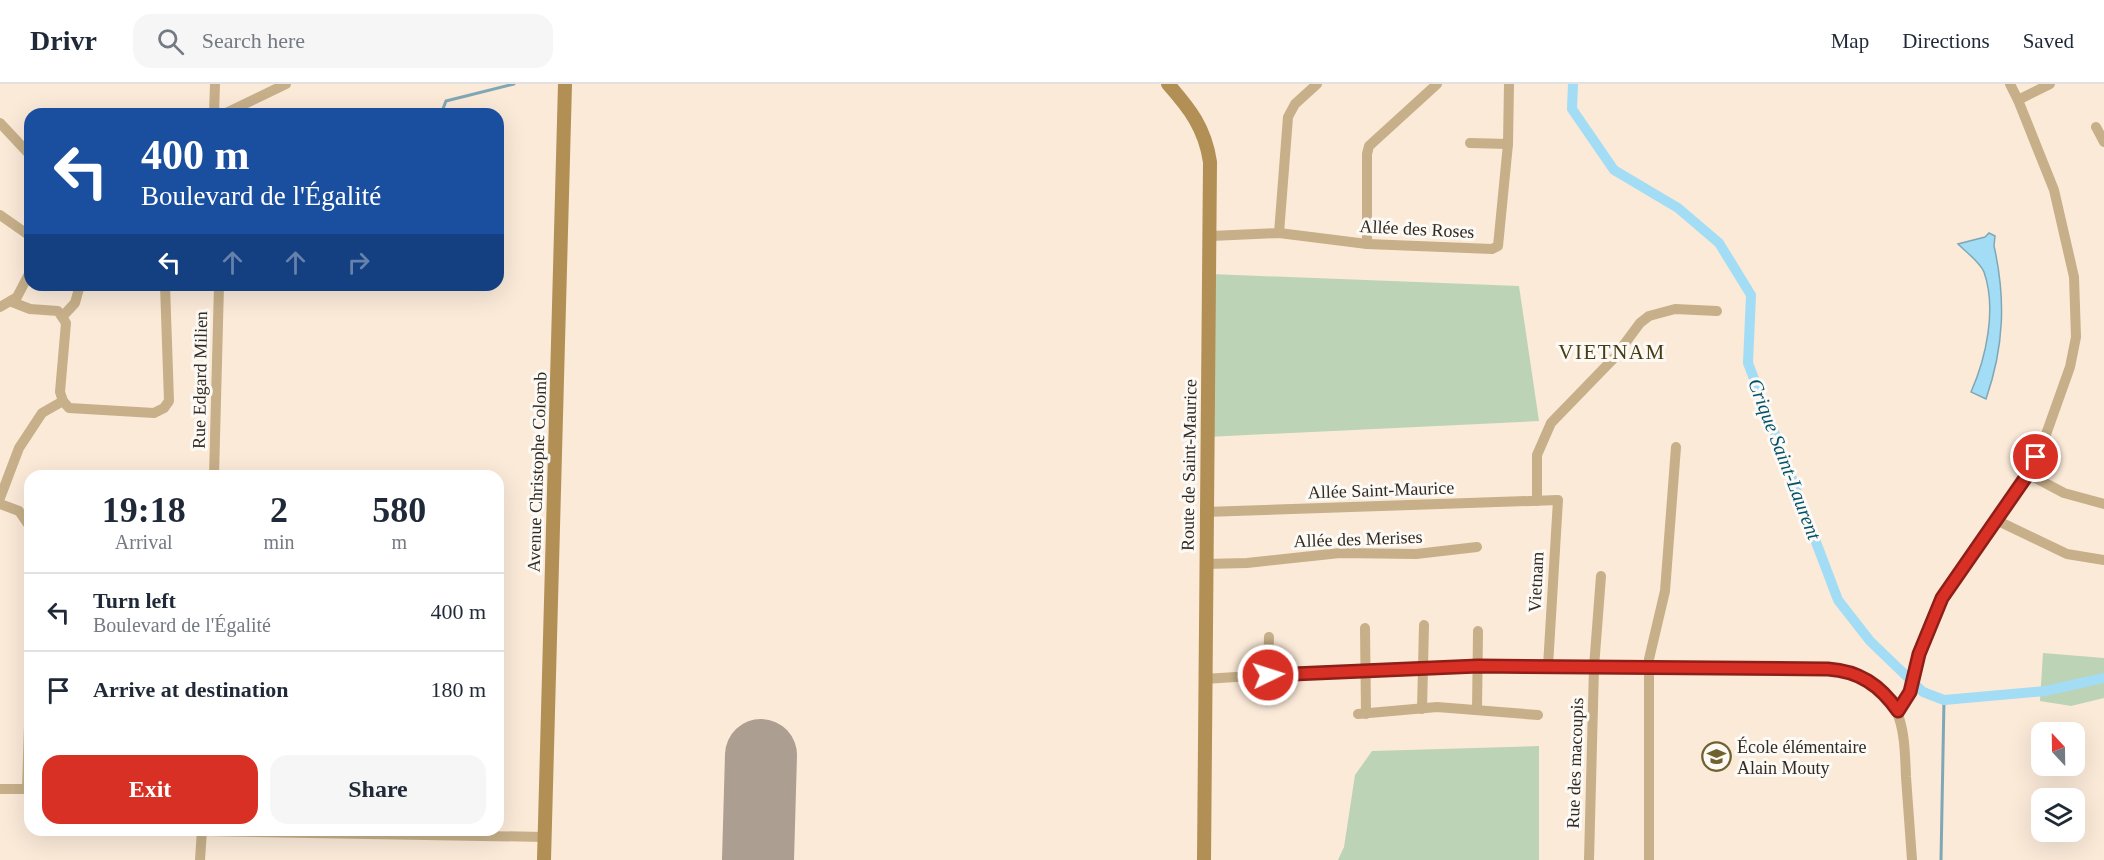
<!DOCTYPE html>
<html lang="en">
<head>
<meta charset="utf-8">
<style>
  body { margin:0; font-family:Georgia,serif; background:#f6f6f7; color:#1f2937; height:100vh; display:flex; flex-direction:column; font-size:22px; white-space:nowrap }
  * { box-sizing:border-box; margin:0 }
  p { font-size:20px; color:#747a83 }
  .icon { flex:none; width:33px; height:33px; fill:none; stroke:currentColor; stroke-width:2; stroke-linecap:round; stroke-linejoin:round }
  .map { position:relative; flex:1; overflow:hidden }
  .details { position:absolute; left:24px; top:386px; width:480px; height:366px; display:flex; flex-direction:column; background:#fff; border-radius:18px; box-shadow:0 6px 24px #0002 }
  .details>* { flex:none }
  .hud { position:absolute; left:24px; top:24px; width:480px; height:183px; border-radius:18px; box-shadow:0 6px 24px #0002; background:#1a4fa0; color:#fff; overflow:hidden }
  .needle { width:39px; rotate:338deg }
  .controls { position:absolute; left:2031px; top:638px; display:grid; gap:12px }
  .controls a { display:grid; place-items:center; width:54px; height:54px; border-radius:12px; background:#fff; box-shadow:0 6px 24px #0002; font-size:30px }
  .pin { position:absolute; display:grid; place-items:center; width:51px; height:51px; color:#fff; margin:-26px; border:3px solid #fff; border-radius:50%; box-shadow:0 2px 6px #0007 }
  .me { position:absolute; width:66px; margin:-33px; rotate:86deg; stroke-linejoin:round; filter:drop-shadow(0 0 4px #0008) }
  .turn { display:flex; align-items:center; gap:21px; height:126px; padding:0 18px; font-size:27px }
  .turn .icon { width:78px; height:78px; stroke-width:2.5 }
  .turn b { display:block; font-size:42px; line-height:51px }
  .lanes { display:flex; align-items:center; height:57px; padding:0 18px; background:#0003; justify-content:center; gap:30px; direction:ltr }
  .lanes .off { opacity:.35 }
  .eta { display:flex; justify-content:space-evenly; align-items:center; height:102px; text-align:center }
  .eta b { font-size:36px; font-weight:700; line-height:42px }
  .button { display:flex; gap:12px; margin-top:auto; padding:12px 18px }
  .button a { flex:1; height:69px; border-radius:18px; background:#d93025; color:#fff; font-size:24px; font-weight:700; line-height:69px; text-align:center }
  .button a+a { background:#f6f6f7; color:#1f2937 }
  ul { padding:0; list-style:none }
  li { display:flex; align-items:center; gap:18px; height:78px; padding:0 18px; border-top:2px solid #e0e1e3 }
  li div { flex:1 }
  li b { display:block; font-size:22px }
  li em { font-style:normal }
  header { display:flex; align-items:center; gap:36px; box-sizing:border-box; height:84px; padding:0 30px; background:#fff; border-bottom:2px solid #e0e1e3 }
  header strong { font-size:28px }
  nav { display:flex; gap:33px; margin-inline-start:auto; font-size:21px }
  .search { width:420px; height:54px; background:#f6f6f7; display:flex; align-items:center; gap:15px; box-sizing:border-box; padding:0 21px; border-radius:18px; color:#747a83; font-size:22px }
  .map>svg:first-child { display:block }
  .green { fill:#bdd3b6 }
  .water { fill:#a2ddf5; stroke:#80a7b6; stroke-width:1.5 }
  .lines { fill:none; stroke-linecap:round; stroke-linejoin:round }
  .stream { stroke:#80a7b6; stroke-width:3 }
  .canal { stroke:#a2ddf5; stroke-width:10 }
  .taxiway { stroke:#ac9e91; stroke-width:28 }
  .runway { stroke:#ac9e91; stroke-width:72 }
  .street { stroke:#c6af89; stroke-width:10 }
  .secondary { stroke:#b29055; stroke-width:14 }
  .route-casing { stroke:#8d1f18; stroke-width:15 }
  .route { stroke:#d93025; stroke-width:10 }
  .labels { text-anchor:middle; stroke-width:6; stroke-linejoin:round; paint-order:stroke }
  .street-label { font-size:18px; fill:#302a23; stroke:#fdfaf6 }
  .poi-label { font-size:18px; fill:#302a23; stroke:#fdfaf6; text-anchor:start }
  .water-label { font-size:20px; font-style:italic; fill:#00536b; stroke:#fdfaf6 }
  .quarter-label { font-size:21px; letter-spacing:1.5px; fill:#463c13; stroke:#fdfaf6 }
</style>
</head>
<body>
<header>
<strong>Drivr</strong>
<div class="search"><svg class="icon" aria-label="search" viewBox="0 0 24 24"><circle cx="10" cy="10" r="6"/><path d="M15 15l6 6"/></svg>Search here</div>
<nav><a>Map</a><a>Directions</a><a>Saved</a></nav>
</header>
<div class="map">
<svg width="2104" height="776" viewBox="0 0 2104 776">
  <rect width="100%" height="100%" fill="#fbead8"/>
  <!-- green -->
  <g class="green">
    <polygon points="1211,190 1519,202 1539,337 1207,353"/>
    <polygon points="2043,569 2104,574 2104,614 2071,622 2040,617"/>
    <polygon points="1539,662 1539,776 1338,776 1344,763 1355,691 1372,667"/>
  </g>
  <!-- water -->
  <path class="water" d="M 1989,149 L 1995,152 L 1994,162 C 2006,215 2004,263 1986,315 L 1971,308 C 1986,274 1997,225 1984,188 C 1980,178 1966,168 1958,160 L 1985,153 Z"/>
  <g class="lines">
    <!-- stream -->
    <g class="stream">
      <polyline points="441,30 446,17 514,0"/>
      <polyline points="1941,776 1944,616"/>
    </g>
    <!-- canal -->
    <polyline class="canal" points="1573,0 1572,25 1614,86 1678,124 1719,159 1751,211 1748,279 1838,516 1870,557 1923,608 1944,616 2045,607 2104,594"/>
    <!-- taxiway -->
    <polyline class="taxiway" points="760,718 778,682 778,676 773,670 761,671"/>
    <!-- runway -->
    <polyline class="runway" points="758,776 761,671"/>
    <!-- street -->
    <g class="street">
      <polyline points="2010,0 2018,16"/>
      <polyline points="214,30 215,0"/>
      <polyline points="224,30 286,0"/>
      <polyline points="0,39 30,71"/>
      <polyline points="2096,43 2104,58"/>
      <polyline points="1470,59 1508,60"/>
      <polyline points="0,131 30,152"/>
      <polyline points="1279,149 1288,33 1295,20 1317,0"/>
      <polyline points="1211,152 1279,149 1367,160 1492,165 1498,162 1508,60 1509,0"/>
      <polyline points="1367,160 1367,70 1369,62 1437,0"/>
      <polyline points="12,218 30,225 58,227 66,239 60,308 63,317 69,324 154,329 164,324 169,317 165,201"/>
      <polyline points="0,223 17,213 30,188"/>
      <polyline points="63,232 75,219 80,201"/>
      <polyline points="2028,390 2064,409 2104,420"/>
      <polyline points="214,392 219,201"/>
      <polyline points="0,414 19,364 42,329 63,317"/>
      <polyline points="1537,417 1537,371 1551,339 1614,274 1640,239 1649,232 1675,225 1717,227"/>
      <polyline points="0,420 19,427 30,443"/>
      <polyline points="1205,428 1558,416 1548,582"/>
      <polyline points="1996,436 2067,470 2104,476"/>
      <polyline points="1205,480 1247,479 1340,469 1416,470 1477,463"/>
      <polyline points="1365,544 1366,630"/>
      <polyline points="1268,591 1269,553"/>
      <path d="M 1204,595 L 1366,585 L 1478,582 L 1846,586 C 1903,608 1904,639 1906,693 C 1908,721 1910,748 1912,776"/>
      <polyline points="1422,625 1424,541"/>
      <polyline points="1477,626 1478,547"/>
      <polyline points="1898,627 1910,608 1919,570 1942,514 2028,390 2044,356 2070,283 2076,253 2074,193 2054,106 2018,16 2050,0"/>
      <polyline points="1358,630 1437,623 1538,631"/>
      <polyline points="0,705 30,705"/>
      <polyline points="27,705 30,610"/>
      <polyline points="202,747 544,753"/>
      <polyline points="200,776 202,746"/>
      <polyline points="1589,776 1594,583 1601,492"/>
      <polyline points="1649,776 1649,575 1665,507 1676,363"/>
    </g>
    <!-- secondary -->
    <g class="secondary">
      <path d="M 1168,0 C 1190,25 1205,44 1210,78 L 1204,776"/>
      <polyline points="544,776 565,0"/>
    </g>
  </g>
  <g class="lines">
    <defs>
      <path id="route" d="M 1268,591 L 1478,582 L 1828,585 C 1859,587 1880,601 1898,627 L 1910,608 L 1919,570 L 1942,514 L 2028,390 L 2036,373"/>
    </defs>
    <!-- route casing -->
    <use href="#route" class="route-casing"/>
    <!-- route -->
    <use href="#route" class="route"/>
  </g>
  <!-- icons -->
  <defs>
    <symbol id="school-ring" viewBox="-11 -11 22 22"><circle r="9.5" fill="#fdfaf6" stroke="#6f622f" stroke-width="1.5"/><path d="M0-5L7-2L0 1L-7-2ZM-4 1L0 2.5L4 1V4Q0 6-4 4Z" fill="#6f622f"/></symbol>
  </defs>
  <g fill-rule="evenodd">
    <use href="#school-ring" x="1700" y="656" width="33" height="33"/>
  </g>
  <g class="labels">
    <!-- street labels -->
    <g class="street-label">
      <text transform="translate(1417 145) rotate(3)" y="6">Allée des Roses</text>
      <text transform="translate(200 296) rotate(-89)" y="6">Rue Edgard Milien</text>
      <text transform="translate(1189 381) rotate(-89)" y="6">Route de Saint-Maurice</text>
      <text transform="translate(537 388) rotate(-88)" y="6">Avenue Christophe Colomb</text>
      <text transform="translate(1381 406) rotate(-2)" y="6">Allée Saint-Maurice</text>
      <text transform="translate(1358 455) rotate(-2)" y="6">Allée des Merises</text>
      <text transform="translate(1536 498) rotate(-87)" y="6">Vietnam</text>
      <text transform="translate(1575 679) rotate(-88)" y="6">Rue des macoupis</text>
    </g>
    <!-- poi labels -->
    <g class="poi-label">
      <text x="1737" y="669">École élémentaire<tspan x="1737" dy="21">Alain Mouty</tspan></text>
    </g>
    <!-- water labels -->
    <g class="water-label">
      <text transform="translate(1785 375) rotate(69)" y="7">Crique Saint-Laurent</text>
    </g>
    <!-- quarter labels -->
    <g class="quarter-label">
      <text x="1612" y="275">VIETNAM</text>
    </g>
  </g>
</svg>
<div class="controls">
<a><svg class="needle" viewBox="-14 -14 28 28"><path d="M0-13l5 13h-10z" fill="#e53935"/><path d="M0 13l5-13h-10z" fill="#747a83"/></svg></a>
<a><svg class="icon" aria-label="layers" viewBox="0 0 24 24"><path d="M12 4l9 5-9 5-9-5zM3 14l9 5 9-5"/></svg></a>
</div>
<div class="pin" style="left:2036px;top:373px;background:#d93025"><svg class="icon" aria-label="arrive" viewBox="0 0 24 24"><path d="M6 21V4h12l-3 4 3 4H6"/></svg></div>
<svg class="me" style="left:1268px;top:591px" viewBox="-20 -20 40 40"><circle r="17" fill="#d93025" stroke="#fff" stroke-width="3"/><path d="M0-11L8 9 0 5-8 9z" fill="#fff"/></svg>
<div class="hud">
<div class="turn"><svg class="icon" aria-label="left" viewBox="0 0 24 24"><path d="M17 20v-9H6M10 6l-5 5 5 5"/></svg><div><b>400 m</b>Boulevard de l'Égalité</div></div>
<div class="lanes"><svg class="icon" aria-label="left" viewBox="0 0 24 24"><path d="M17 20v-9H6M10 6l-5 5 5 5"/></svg><svg class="icon off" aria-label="ahead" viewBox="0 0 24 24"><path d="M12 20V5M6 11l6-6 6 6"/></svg><svg class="icon off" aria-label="ahead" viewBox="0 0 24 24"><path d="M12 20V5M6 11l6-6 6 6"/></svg><svg class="icon off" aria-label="right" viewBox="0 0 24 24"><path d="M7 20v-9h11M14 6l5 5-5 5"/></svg></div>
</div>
<section class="details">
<div class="eta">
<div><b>19:18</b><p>Arrival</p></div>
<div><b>2</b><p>min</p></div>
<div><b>580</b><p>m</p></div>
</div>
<ul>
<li><svg class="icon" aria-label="left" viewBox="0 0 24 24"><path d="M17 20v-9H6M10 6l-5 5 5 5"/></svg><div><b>Turn left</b><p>Boulevard de l'Égalité</p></div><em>400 m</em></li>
<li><svg class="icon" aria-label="arrive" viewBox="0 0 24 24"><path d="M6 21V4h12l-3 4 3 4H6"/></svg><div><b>Arrive at destination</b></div><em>180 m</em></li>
</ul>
<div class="button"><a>Exit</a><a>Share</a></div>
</section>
</div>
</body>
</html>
